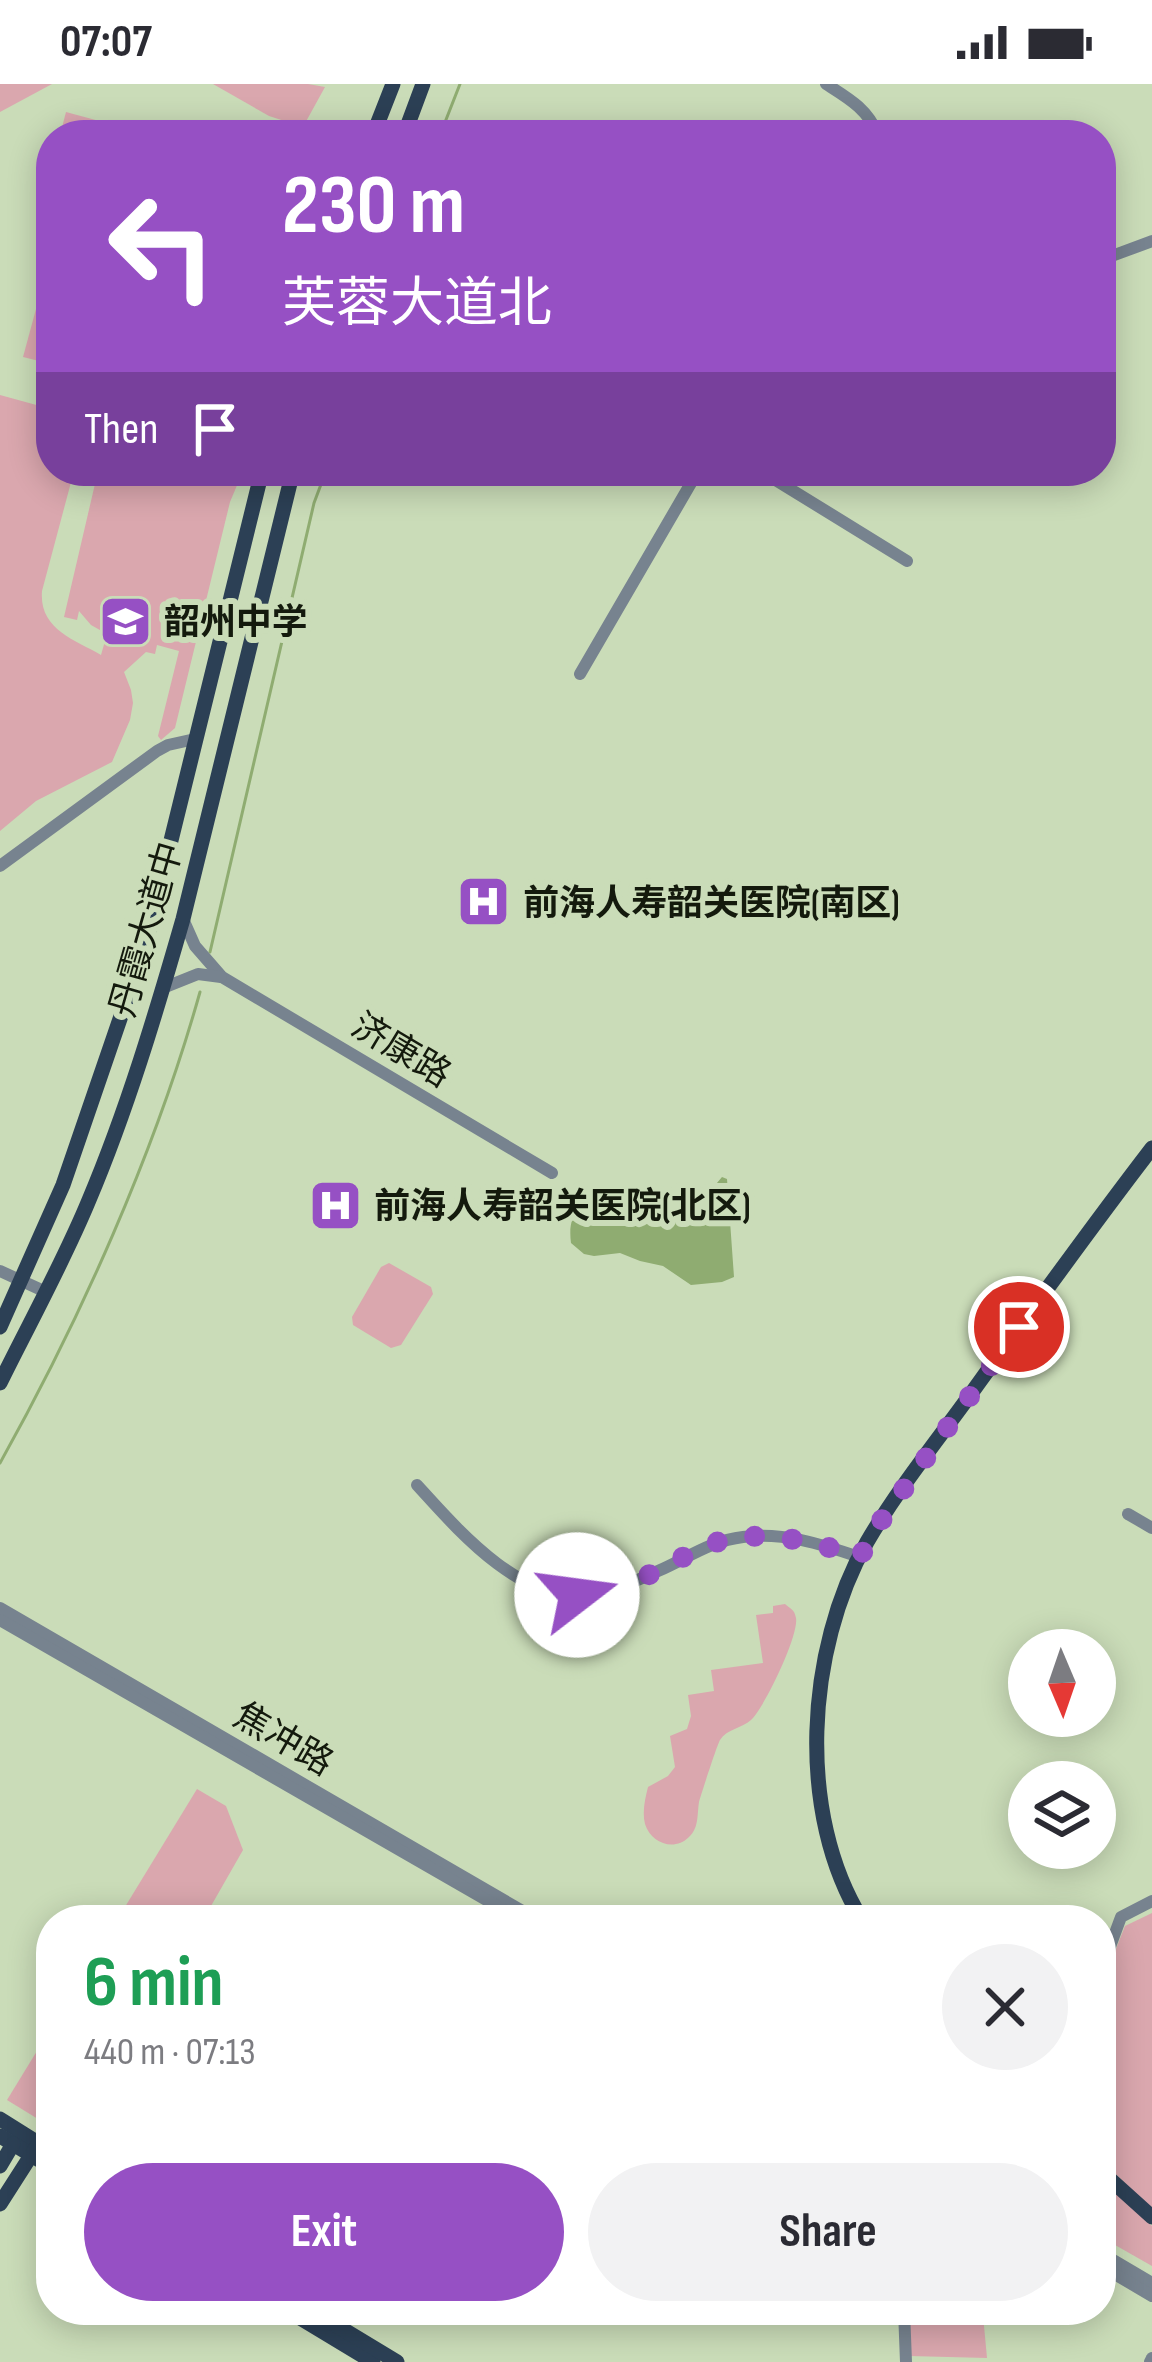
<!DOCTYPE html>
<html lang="en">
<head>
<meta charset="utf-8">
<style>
  body { margin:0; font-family:"Sofia Sans Condensed","Noto Sans SC",sans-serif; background:#f2f2f3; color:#2b2b33; height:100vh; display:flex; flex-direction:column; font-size:45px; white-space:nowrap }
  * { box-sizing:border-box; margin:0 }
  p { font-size:39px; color:#7c7c81 }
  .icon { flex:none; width:66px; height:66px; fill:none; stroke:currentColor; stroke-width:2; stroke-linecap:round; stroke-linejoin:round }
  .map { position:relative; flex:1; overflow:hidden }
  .panel { position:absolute; left:36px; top:1821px; width:1080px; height:420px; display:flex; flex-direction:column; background:#fff; border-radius:48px; box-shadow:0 6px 30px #0003 }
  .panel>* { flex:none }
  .top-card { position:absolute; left:36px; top:36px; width:1080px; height:366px; border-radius:48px; box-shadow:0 6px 30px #0003; background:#9650c4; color:#fff; overflow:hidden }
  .needle { width:78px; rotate:178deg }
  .fabs { position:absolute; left:1008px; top:1545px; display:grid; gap:24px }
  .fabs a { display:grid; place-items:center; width:108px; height:108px; border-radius:50%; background:#fff; box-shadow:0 6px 30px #0003; font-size:60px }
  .pin { position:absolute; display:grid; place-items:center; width:102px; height:102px; color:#fff; margin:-51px; border:6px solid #fff; border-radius:50%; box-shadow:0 3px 12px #0007 }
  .me { position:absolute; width:132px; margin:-66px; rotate:75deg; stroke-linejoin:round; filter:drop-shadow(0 0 9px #0008) }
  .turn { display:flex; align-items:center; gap:42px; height:252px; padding:0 48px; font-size:54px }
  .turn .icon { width:156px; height:156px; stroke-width:2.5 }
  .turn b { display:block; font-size:84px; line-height:102px }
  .then { display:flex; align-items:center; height:114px; padding:0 48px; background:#0003; gap:24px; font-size:45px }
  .round { display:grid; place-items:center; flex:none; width:126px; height:126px; border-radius:63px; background:#f2f2f3 }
  .overview { display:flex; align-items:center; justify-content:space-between; height:204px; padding:0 48px }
  h1 { font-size:72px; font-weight:700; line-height:90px; color:#1e9e55 }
  .primary-button { display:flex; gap:24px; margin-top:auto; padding:24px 48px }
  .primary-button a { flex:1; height:138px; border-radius:72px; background:#9650c4; color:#fff; font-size:48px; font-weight:700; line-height:138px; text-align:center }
  .primary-button a+a { background:#f2f2f3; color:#2b2b33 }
  .status { display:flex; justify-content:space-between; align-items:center; height:84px; padding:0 60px; background:#fff; direction:ltr }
  .status svg { height:33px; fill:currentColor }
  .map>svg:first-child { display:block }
  .green { fill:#daa7ae }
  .water { fill:#8fac71 }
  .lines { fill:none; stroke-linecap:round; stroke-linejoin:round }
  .stream { stroke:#8fac71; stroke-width:3 }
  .minor { stroke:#77838f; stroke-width:12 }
  .major { stroke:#2c4055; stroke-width:15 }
  .route { stroke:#9650c4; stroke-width:21; stroke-dasharray:0 37.8 }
  .labels { text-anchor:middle; stroke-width:12; stroke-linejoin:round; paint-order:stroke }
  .poi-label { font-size:36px; font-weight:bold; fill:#141a0d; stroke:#cadcb8; text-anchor:start }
  .street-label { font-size:36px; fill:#141a0d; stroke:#cadcb8 }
</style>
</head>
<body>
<div class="status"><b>07:07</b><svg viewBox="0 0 49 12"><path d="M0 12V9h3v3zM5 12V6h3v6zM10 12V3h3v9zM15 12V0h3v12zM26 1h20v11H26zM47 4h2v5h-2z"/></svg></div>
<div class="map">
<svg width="1152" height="2278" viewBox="0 0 1152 2278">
  <rect width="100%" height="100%" fill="#cadcb8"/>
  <!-- green -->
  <g class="green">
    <polygon points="0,0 52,0 0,28"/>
    <polygon points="213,0 308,0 325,3 303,43 269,32"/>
    <polygon points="66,28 103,38 100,51 60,51"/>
    <polygon points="36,225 51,229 51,280 23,273"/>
    <path d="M 0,311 L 51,325 L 51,387 L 74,387 L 42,507 C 39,545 73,555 101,571 L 107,550 L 91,541 L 79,527 L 77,536 L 64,533 L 98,387 L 243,387 L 230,418 L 175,644 L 161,656 L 158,652 L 179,567 L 157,561 L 155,570 L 146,568 L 124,588 L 131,606 L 133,619 L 130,636 L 112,678 L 36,717 L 0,747 Z"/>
    <polygon points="389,1179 431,1203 433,1210 401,1261 391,1264 353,1241 352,1233 381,1183"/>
    <path d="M 785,1520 C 792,1526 794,1525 796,1534 C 799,1552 764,1624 751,1636 C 742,1644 727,1645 720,1656 C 717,1661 701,1711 699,1718 C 697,1731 699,1744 689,1753 C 674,1768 651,1759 645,1740 C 642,1728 645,1715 648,1703 L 668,1692 L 675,1683 L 670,1652 L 687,1645 L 691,1632 L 688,1611 L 714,1607 L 711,1586 L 763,1579 L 756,1531 L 773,1529 L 773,1522 Z"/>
    <polygon points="197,1705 226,1722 243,1766 203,1836 117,1836"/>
    <polygon points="1152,1829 1152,2125 1101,2076 1101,1903 1125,1842"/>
    <polygon points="51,1944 51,2043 7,2016"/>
    <polygon points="1101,2095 1152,2142 1152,2182 1101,2153"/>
    <polygon points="910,2226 953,2226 983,2231 987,2274 909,2272"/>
  </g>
  <!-- water -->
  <path class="water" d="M 722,1093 L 727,1095 L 734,1193 L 722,1198 L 691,1201 L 663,1182 L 640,1177 L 620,1169 L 594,1172 L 584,1170 L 571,1159 C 562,1089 645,1136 678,1129 C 700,1124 708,1109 722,1093 Z"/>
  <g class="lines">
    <!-- stream -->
    <g class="stream">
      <polyline points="440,51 460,0"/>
      <polyline points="210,868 314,419 326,387"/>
      <path d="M 0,1379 C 81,1234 155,1068 200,908"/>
    </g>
    <!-- minor -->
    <g class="minor">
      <path d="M 826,0 C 848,14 868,25 878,51"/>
      <polyline points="1101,176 1152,157"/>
      <polyline points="761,387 907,477"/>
      <polyline points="580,590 698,387"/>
      <polyline points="0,782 157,667 168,661 195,655"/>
      <polyline points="183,835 195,862 222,893 552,1089"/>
      <polyline points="163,904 198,890 221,893"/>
      <polyline points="0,1187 46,1208"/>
      <path d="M 417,1401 C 458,1446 521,1520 589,1511 C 613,1508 637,1496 658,1487 C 688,1474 710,1457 743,1453 C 784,1448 821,1460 859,1473"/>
      <polyline points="1128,1430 1152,1444"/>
      <polyline points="0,1524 538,1836"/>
      <polyline points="0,1536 521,1836"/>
      <polyline points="1101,1887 1121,1833 1152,1817"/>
      <polyline points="1101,2169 1152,2199"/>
      <polyline points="1101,2182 1152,2212"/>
      <polyline points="904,2226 906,2278"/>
      <polyline points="1150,2278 1152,2274"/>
    </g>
    <!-- major -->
    <g class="major">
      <polyline points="373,51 393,0"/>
      <polyline points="404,51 423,0"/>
      <polyline points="0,1243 63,1101 145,862 262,387"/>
      <path d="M 0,1299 C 30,1238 63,1179 89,1116 C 127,1026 156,929 183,835 L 293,387"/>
      <path d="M 862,1836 C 796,1730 806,1565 867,1458 C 899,1403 941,1352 978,1300 C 1035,1221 1092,1142 1152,1064"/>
      <polyline points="0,2035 51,2067"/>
      <polyline points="0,2052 51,2083"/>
      <polyline points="0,2082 13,2060"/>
      <polyline points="1101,2087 1152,2133"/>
      <polyline points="0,2120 39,2059"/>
      <polyline points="287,2226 373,2278"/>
      <polyline points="311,2226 397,2278"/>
    </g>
  </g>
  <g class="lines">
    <!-- route -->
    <path class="route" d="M 577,1511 C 621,1510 659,1485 697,1466 C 750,1440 807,1456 860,1473 L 876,1444 L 1019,1243"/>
  </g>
  <!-- icons -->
  <defs>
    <symbol id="school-square" viewBox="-11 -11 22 22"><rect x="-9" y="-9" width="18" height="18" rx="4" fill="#9650c4" stroke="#cadcb8"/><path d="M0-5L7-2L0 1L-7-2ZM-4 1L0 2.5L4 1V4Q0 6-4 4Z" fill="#fff"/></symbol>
    <symbol id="hospital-square" viewBox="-11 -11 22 22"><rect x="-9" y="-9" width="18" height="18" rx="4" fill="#9650c4" stroke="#cadcb8"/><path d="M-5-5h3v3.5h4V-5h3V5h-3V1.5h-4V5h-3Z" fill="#fff"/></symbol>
  </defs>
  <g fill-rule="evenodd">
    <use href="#school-square" x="96" y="508" width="59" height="59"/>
    <use href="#hospital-square" x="454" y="788" width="59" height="59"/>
    <use href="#hospital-square" x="306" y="1092" width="59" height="59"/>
  </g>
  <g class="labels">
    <!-- poi labels -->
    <g class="poi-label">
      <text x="164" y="550">韶州中学</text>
      <text x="523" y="831">前海人寿韶关医院(南区)</text>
      <text x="374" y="1134">前海人寿韶关医院(北区)</text>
    </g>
    <!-- street labels -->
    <g class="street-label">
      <text transform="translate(145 845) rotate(-74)" y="13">丹霞大道中</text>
      <text transform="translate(402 965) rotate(31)" y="13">济康路</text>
      <text transform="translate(284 1654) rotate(30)" y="13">焦冲路</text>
    </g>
  </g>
</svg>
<div class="fabs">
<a><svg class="needle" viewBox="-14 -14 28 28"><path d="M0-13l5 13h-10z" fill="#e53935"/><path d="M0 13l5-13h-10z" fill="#7c7c81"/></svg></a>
<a><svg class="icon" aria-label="layers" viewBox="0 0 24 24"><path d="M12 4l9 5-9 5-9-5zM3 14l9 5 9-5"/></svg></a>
</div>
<div class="pin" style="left:1019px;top:1243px;background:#d93025"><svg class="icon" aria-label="arrive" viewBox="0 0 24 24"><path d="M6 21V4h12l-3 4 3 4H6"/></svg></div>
<svg class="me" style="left:577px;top:1511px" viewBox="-20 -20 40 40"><circle r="19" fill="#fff"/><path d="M0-13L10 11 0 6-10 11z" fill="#9650c4"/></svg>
<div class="top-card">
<div class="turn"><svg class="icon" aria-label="left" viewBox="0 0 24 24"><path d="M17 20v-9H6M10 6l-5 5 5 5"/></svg><div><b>230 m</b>芙蓉大道北</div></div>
<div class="then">Then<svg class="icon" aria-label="arrive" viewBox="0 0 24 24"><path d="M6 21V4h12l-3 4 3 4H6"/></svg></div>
</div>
<section class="panel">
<div class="overview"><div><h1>6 min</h1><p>440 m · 07:13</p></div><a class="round"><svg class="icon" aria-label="close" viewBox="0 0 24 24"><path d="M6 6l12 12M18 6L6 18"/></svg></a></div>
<div class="primary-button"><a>Exit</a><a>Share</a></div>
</section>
</div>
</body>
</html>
